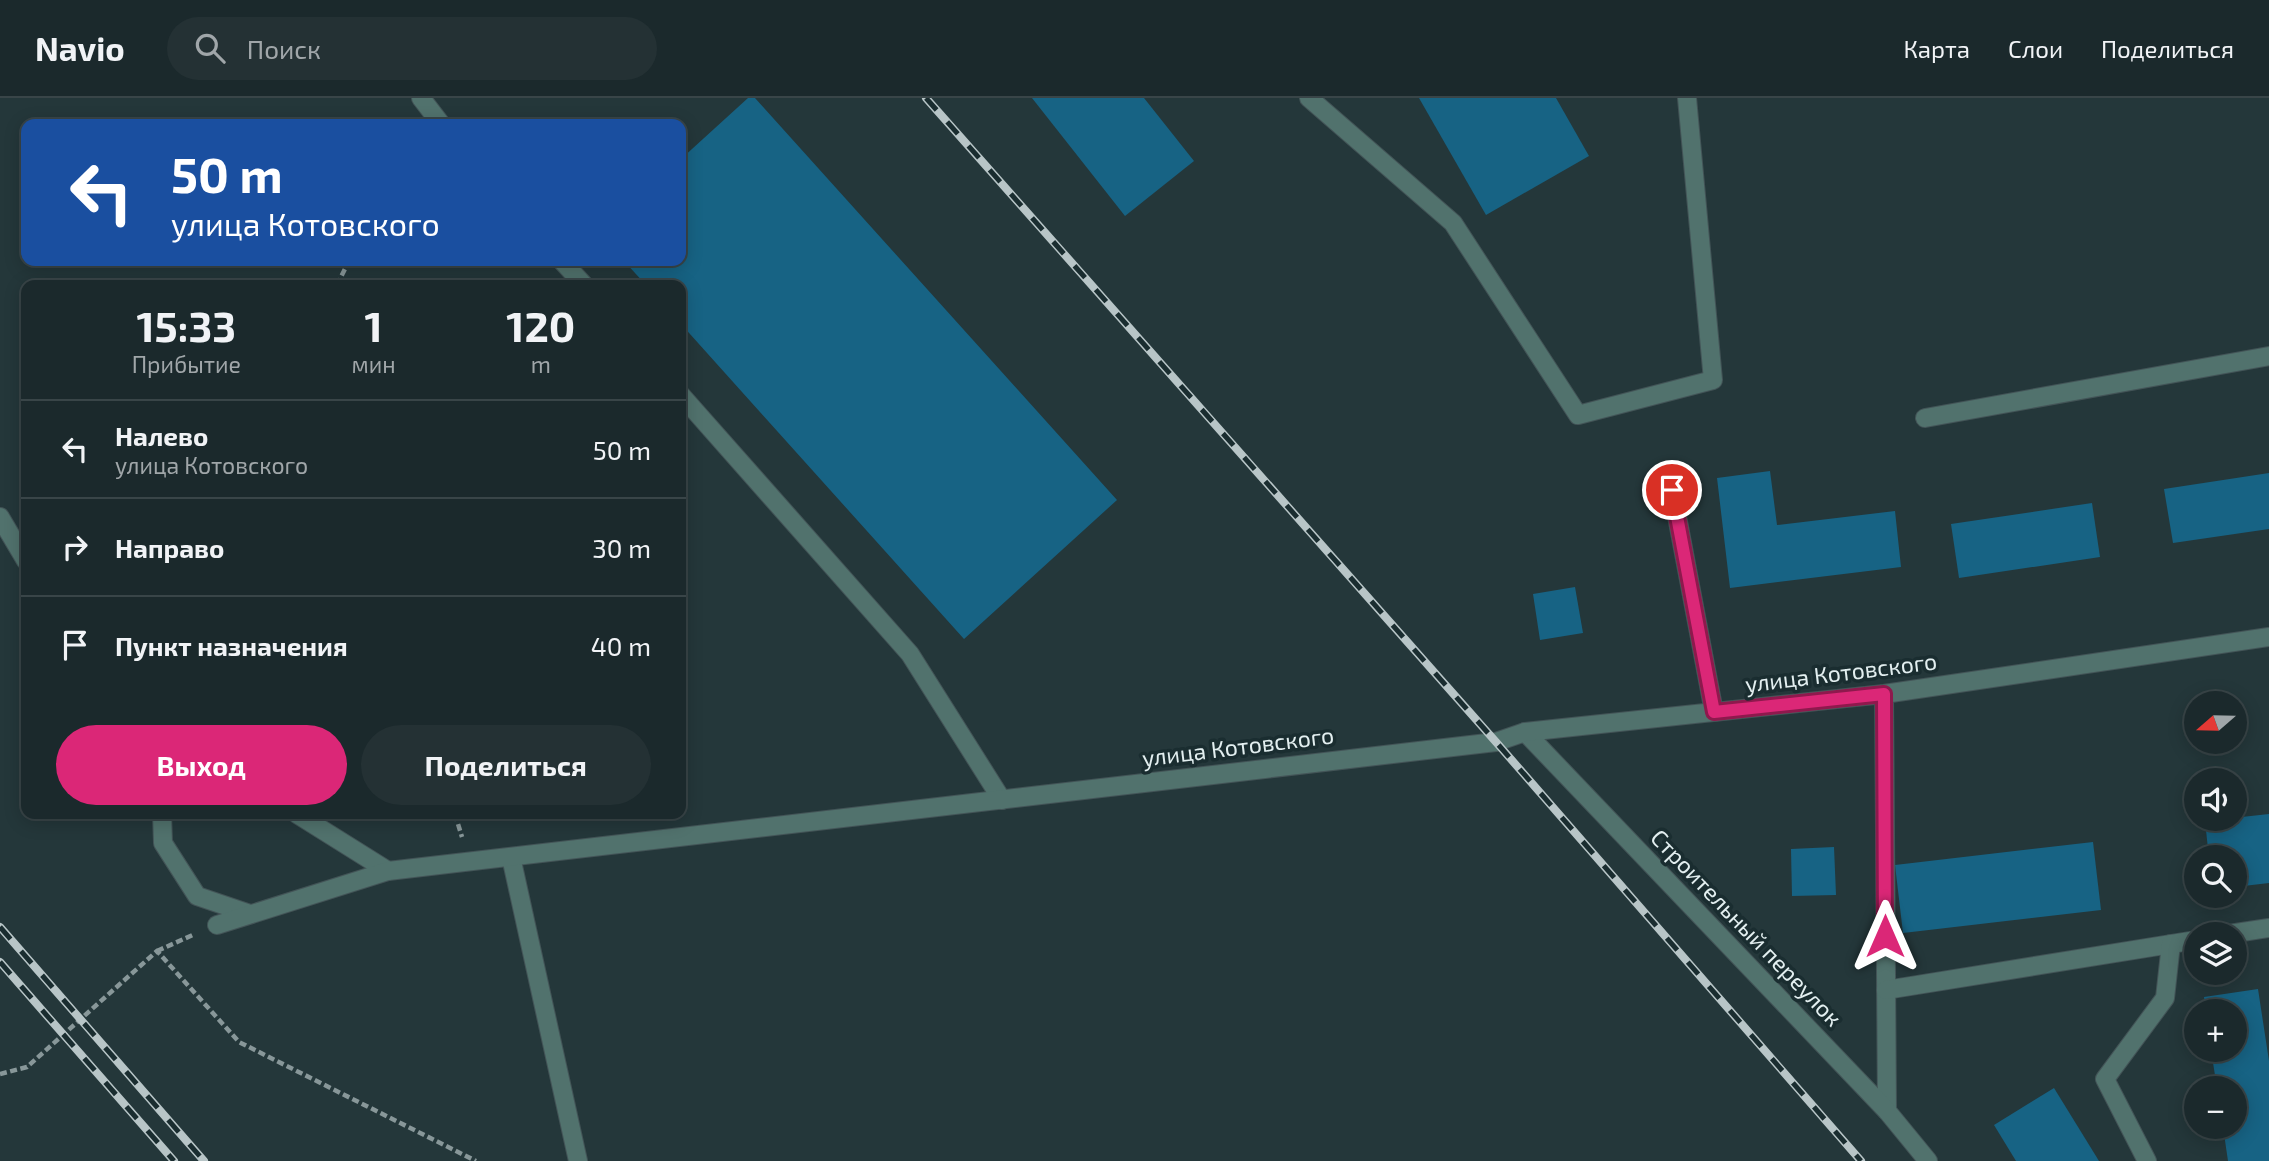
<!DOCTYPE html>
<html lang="ru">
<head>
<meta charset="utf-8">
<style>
  body { margin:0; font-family:"Exo 2",sans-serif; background:#243134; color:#f1f3f6; height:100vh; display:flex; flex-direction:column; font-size:26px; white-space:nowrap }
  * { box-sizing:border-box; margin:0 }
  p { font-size:23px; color:#a0a6a9 }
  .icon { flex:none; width:38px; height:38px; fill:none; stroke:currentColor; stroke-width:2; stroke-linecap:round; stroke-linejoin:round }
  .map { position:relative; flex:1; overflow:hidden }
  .details { position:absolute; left:21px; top:182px; width:665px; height:539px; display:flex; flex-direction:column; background:#1b292c; border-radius:14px; box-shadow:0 4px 18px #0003,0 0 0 2px #394548 }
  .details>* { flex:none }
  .guide { position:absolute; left:21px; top:21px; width:665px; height:147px; border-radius:14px; box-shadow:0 4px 18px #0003,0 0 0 2px #394548; background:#1a4fa0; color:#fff; overflow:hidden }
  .needle { width:46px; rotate:250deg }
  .tools { position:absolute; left:2184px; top:593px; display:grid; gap:14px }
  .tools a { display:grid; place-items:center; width:63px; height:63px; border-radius:50%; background:#1b292c; box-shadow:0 4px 18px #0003,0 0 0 2px #394548; font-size:35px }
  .pin { position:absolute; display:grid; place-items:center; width:60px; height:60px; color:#fff; margin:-30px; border:4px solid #fff; border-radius:50%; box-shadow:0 2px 7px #0007 }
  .me { position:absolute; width:77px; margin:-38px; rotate:0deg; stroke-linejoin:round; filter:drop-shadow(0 0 5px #0008) }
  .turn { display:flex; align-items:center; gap:24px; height:147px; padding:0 35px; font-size:32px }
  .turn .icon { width:91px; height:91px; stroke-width:2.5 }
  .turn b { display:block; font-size:49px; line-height:60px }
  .eta { display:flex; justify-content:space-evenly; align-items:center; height:119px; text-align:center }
  .eta b { font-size:42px; font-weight:700; line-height:49px }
  .button { display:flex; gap:14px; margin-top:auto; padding:14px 35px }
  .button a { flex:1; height:80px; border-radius:42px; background:#db2777; color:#fff; font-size:28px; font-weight:700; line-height:80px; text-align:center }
  .button a+a { background:#243134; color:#f1f3f6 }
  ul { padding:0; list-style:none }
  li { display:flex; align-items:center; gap:21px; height:98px; padding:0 35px; border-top:2px solid #394548 }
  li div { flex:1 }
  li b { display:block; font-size:26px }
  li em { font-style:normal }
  header { display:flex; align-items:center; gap:42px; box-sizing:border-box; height:98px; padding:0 35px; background:#1b292c; border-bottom:2px solid #394548 }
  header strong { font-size:33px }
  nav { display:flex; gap:38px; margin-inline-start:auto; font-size:24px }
  .search { width:490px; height:63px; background:#243134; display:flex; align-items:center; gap:18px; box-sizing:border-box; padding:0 24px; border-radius:38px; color:#a0a6a9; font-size:26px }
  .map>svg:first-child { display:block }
  .building { fill:#176384 }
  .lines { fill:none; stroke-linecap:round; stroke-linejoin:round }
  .minor-casing { stroke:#435457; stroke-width:20 }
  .path { stroke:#889799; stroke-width:4.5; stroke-dasharray:7 3.5; stroke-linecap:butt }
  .minor { stroke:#51726d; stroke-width:18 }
  .rail-casing { stroke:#b8c5c7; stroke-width:8 }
  .rail { stroke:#1a2d30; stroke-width:5; stroke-dasharray:16; stroke-linecap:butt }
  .route-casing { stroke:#8e194d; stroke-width:18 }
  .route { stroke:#db2777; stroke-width:12 }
  .labels { text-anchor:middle; stroke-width:7; stroke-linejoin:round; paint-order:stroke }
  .street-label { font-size:23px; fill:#e3eff0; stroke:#1a2d30 }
</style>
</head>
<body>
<header>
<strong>Navio</strong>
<div class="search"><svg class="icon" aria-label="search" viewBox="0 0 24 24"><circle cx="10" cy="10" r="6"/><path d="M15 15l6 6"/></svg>Поиск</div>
<nav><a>Карта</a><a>Слои</a><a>Поделиться</a></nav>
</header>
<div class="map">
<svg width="2269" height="1063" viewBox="0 0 2269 1063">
  <rect width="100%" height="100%" fill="#24373a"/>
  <!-- building -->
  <g class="building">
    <polygon points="748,0 755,0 1117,402 964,541 681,226 681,187 646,187 624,163 681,163 681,61"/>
    <polygon points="1032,0 1144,0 1194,63 1125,118"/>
    <polygon points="1419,0 1556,0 1589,58 1486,117"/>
    <polygon points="1770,373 1777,427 1895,413 1901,469 1730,490 1717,380"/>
    <polygon points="2269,375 2269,431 2173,445 2164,391"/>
    <polygon points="2092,405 2100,459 1959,480 1951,426"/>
    <polygon points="1575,489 1583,535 1540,542 1533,496"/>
    <polygon points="2269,716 2269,785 2235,789 2235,760 2209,760 2205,723"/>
    <polygon points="2093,744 2101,812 1903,835 1895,767"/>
    <polygon points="1834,749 1836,797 1792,798 1791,751"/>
    <polygon points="2258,891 2269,963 2269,1063 2228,1063 2223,1029 2235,1029 2235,990 2217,990 2211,952 2235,952 2235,914 2206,914 2204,899"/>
    <polygon points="2054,990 2099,1063 2016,1063 1994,1027"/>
  </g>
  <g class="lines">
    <defs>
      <g id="minor">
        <polyline points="421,0 441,26"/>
        <polyline points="1309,0 1453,125 1578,317 1713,282 1687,0"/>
        <polyline points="562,163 584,187"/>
        <polyline points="681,297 910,556 1002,702"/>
        <polyline points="1925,320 2269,258"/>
        <polyline points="1672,392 1714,614"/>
        <polyline points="0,419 26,463"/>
        <polyline points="1884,596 1887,1013"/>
        <polyline points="1525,634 1887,1013 1928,1063"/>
        <polyline points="162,716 163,745 197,798 250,816"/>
        <polyline points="297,716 388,773"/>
        <polyline points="511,759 578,1063"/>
        <polyline points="217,827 388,773 1496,644 1525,634 1884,596 2269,539"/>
        <polyline points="2229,836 2269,830"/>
        <polyline points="1886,892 2196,842"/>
        <polyline points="2147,1063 2105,981 2165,900 2171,846"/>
      </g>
    </defs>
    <!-- minor casing -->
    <use href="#minor" class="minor-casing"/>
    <!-- path -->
    <g class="path">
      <polyline points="337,187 349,163"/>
      <polyline points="455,716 462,739"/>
      <polyline points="157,853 195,836"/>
      <polyline points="0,976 27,969 157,853 239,944 476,1063"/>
    </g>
    <!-- minor -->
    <use href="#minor" class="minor"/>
    <defs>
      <g id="rail">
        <polyline points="926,0 1496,644 1861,1063"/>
        <polyline points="0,829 204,1063"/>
        <polyline points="0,864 174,1063"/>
      </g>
    </defs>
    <!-- rail casing -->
    <use href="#rail" class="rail-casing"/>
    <!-- rail -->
    <use href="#rail" class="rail"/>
  </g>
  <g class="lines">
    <defs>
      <polyline id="route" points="1672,392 1714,614 1884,596 1885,838"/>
    </defs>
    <!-- route casing -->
    <use href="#route" class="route-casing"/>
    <!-- route -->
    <use href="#route" class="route"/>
  </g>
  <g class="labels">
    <!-- street labels -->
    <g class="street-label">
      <text transform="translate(1841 575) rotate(-7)" y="8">улица Котовского</text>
      <text transform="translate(1238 649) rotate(-7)" y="8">улица Котовского</text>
      <text transform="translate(1746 830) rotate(46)" y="8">Строительный переулок</text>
    </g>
  </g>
</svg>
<div class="tools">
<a><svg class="needle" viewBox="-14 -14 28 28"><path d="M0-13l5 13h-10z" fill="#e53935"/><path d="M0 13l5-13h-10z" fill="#a0a6a9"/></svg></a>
<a><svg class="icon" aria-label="sound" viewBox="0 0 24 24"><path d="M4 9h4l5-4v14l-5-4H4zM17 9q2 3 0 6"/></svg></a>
<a><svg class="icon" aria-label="search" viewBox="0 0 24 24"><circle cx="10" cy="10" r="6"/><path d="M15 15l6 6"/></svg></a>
<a><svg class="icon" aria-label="layers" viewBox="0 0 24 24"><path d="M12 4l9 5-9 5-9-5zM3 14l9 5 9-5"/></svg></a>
<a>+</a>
<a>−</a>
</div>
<div class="pin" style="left:1672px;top:392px;background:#d93025"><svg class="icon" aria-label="arrive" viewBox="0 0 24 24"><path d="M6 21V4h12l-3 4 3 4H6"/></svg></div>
<svg class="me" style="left:1885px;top:838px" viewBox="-20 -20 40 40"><path d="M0-17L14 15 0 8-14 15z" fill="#db2777" stroke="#fff" stroke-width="4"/></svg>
<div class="guide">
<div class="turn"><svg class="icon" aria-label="left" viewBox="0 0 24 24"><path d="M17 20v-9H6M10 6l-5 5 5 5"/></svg><div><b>50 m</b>улица Котовского</div></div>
</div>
<section class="details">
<div class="eta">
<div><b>15:33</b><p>Прибытие</p></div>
<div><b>1</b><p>мин</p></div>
<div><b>120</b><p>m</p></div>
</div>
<ul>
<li><svg class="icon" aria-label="left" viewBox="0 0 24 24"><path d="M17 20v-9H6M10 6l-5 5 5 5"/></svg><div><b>Налево</b><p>улица Котовского</p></div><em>50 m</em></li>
<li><svg class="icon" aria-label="right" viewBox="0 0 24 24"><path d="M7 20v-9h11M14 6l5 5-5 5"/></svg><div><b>Направо</b></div><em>30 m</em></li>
<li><svg class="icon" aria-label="arrive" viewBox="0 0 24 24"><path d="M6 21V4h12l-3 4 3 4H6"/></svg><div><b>Пункт назначения</b></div><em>40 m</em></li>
</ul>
<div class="button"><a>Выход</a><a>Поделиться</a></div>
</section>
</div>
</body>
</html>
